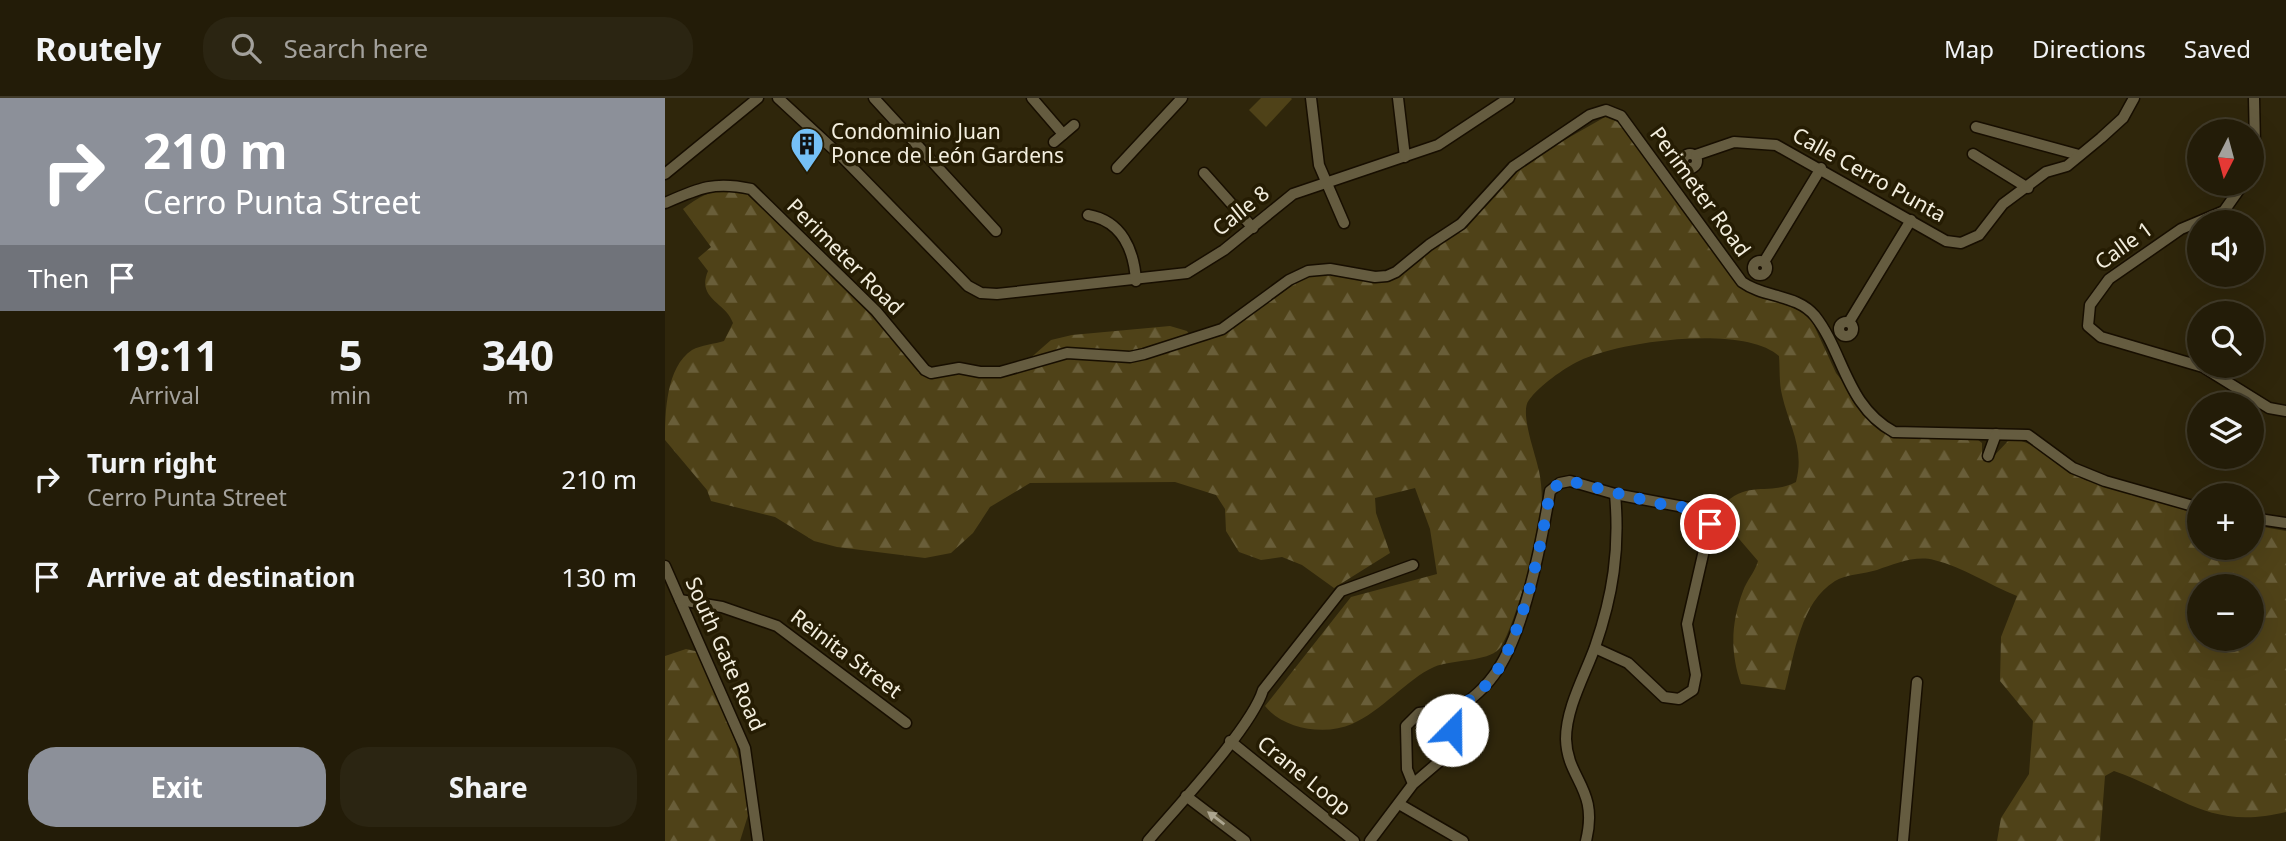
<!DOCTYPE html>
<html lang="en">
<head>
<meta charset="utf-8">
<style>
  body { margin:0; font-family:"Noto Sans",sans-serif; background:#2b2512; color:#f1f3f6; height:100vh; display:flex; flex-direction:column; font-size:26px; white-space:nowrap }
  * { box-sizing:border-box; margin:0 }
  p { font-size:23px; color:#a3a19c }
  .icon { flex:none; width:38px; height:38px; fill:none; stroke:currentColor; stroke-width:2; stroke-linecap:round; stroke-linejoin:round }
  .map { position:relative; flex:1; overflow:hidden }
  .side { display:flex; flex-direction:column; background:#231c08; width:665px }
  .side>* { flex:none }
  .banner { background:#8c9099; color:#fff; overflow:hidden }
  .needle { width:46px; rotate:186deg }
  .tools { position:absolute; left:1522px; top:21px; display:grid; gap:14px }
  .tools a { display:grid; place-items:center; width:77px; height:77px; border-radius:50%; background:#231c08; box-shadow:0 7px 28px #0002,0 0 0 2px #403a29; font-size:35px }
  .pin { position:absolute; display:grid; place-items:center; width:60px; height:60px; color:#fff; margin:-30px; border:4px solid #fff; border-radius:50%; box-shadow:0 2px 7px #0007 }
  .me { position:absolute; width:77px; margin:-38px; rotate:22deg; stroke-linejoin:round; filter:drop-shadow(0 0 5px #0008) }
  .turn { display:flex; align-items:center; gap:24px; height:147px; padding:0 28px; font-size:32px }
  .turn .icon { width:91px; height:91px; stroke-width:2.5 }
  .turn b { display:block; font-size:49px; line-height:60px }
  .then { display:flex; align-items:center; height:66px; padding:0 28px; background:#0003; gap:14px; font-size:26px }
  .eta { display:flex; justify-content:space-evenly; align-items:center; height:119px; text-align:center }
  .eta b { font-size:42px; font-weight:700; line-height:49px }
  .button { display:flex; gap:14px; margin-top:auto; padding:14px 28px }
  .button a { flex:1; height:80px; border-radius:28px; background:#8c9099; color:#fff; font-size:28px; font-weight:700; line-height:80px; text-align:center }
  .button a+a { background:#2b2512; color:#f1f3f6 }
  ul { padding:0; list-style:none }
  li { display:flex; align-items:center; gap:21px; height:98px; padding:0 28px }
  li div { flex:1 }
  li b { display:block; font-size:26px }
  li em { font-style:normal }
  header { display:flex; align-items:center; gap:42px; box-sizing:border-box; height:98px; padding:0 35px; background:#231c08; border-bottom:2px solid #403a29 }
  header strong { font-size:33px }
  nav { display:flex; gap:38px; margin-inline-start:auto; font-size:24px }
  .search { width:490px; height:63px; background:#2b2512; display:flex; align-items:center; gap:18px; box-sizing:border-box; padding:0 24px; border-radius:28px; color:#a3a19c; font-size:26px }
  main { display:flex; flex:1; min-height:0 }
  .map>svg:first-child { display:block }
  .forest { fill:url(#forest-firs); fill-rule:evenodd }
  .garden { fill:#4f4218 }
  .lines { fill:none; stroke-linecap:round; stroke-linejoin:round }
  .minor-casing { stroke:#170e00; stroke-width:13 }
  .minor { stroke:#655c40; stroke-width:10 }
  .oneway { fill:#aca58f }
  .route { stroke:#1a73e8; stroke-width:12; stroke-dasharray:0 21.6 }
  .labels { text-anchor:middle; stroke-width:7; stroke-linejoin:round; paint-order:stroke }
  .poi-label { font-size:21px; fill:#f3eede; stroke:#251c03; text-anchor:start }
  .street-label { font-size:21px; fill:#f3eede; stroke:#251c03 }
</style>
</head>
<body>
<header>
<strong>Routely</strong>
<div class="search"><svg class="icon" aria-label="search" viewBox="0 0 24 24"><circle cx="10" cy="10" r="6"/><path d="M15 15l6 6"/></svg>Search here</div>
<nav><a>Map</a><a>Directions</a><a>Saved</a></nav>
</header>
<main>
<section class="side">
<div class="banner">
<div class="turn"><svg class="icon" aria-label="right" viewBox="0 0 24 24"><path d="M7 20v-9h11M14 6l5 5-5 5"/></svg><div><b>210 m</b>Cerro Punta Street</div></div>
<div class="then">Then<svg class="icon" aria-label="arrive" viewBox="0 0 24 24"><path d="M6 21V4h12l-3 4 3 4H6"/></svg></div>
</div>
<div class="eta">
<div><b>19:11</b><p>Arrival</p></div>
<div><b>5</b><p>min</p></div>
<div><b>340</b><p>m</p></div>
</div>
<ul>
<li><svg class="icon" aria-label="right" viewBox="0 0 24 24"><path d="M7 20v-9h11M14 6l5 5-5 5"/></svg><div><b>Turn right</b><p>Cerro Punta Street</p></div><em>210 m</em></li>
<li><svg class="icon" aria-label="arrive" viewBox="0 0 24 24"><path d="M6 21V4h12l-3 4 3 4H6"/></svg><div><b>Arrive at destination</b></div><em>130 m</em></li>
</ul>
<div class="button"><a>Exit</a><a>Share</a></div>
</section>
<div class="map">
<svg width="1621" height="743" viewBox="0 0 1621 743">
  <defs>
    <pattern id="forest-firs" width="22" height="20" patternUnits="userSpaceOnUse" patternTransform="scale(1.75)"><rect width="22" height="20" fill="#4f4218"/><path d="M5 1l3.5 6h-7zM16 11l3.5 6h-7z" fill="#695e39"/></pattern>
  </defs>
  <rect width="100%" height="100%" fill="#2f260b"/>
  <!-- forest -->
  <g class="forest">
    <path d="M 940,19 L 955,25 L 967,38 L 1074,189 L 1139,214 L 1146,221 L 1171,275 L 1193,303 L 1232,332 L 1307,337 L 1317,345 L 1317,357 L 1327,360 L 1343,343 L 1354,342 L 1367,347 L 1420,382 L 1535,414 L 1535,450 L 1587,450 L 1587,427 L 1621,433 L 1621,714 C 1544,733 1515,696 1449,673 L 1440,678 L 1435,743 L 1332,743 L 1336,720 L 1364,676 L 1368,623 L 1335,583 L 1336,539 L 1352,498 C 1324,487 1298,469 1269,462 C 1251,457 1229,466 1212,472 C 1199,476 1181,476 1170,483 C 1135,505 1130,555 1120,592 L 1076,586 C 1065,554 1066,525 1078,493 C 1082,482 1090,474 1093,463 L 1057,421 L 1053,412 C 1082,379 1102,399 1131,384 C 1140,350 1124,328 1117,297 C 1114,285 1115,270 1114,258 C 1079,226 954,243 914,263 C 898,271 875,287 864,302 C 854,314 871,357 874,373 C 878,392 878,416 873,436 C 869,456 846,538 834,551 C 822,564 788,561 769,569 C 742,581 717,613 687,626 C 660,638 618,631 600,608 L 686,499 L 772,476 L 765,431 L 750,390 L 710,400 L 711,415 L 725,455 L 669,490 L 637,467 L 617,459 L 596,462 L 574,454 L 561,433 L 560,411 L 551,397 L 510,384 L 365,385 L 325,409 L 308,435 L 286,455 L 260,460 L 172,449 L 149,443 L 110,419 L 46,403 L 42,392 L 0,342 C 0,315 1,269 27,252 C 36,247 50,246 59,243 L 68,225 C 61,204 31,201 43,173 L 33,160 L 46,149 L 18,111 C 40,93 60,87 88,97 L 222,230 L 249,269 L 259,275 L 337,270 L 362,263 L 386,242 L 407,237 L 505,228 L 522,233 L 529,245 L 558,236 L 645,175 L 733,178 L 742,173 L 772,148 L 802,129 L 849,73 L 861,64 ZM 1535,488 L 1587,488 L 1587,541 L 1535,541 Z"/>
    <polygon points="21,551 34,554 71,645 85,711 75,743 0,743 0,558"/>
  </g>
  <!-- garden -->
  <polygon class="garden" points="596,0 626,0 627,1 601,29 584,12"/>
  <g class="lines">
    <defs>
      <g id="minor">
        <polyline points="113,0 179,61 303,188 316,195 332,196 522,175 559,152 628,96 773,47 844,0"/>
        <polyline points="209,0 331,133"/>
        <polyline points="367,0 398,36"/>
        <polyline points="646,0 654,67 679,125"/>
        <polyline points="733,0 740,59"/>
        <polyline points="1311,29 1414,57"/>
        <polyline points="389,44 409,27"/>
        <circle cx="1025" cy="63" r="7"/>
        <polyline points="1308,56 1363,90"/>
        <polyline points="1031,57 1069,44 1111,47 1281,143 1296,145 1314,137 1338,106 1381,74 1402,68 1436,40 1458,20 1469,0"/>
        <polyline points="1587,66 1590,48 1589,0"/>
        <polyline points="452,70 517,0"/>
        <polyline points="539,75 588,130"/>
        <polyline points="0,76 93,0"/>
        <polyline points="1578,86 1559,113 1516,131 1444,181 1425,207 1423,228 1436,239 1538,269 1604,310 1621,313"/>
        <path d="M 0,105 C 34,90 49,83 86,91 L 211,213 L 260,272 L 266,275 L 294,270 L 315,274 L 335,274 L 402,255 L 465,259 L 479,256 L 557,231 L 624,182 L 643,173 L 665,171 L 710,179 L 722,178 L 731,174 L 764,147 L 796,126 L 848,69 L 925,17 L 941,12 L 956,18 L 1077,184 C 1099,200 1132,196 1150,218 C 1179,255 1181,308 1229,334 L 1363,337 L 1408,370 L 1440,383 L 1535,410"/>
        <path d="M 423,117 C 457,123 469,152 471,183"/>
        <circle cx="1095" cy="170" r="7"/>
        <polyline points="1099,164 1156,70"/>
        <circle cx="1181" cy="231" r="7"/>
        <polyline points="1184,224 1246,122"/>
        <polyline points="1323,358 1331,336"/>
        <polyline points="1587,420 1621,425"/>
        <polyline points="0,468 80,650 93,743"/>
        <polyline points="15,502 57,509 112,528 241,625"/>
        <path d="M 781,618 C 800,606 816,595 829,577 C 859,537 877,442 885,393 L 895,385 L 905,383 L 950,396 L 1040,413 L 1045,426 L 1022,526 L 1031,577 L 1028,592 L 1014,601 L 999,599 L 963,565 L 930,550"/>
        <polyline points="565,643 689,743"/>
        <polyline points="521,698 580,743"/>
        <polyline points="734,706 798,743"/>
        <path d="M 483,743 C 511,710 587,629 598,592 L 676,493 L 748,467"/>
        <polyline points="705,743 748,686 776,662 785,651 788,638 785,623 770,613 754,615 741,628 742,671 748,686"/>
        <path d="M 921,743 C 934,690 902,682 901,641 C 901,610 920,577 930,549 C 948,497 955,451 950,396"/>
        <polyline points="1238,743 1252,584"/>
      </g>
    </defs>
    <!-- minor casing -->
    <use href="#minor" class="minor-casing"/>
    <!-- minor -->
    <use href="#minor" class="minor"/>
  </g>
  <!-- one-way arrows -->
  <defs><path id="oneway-solid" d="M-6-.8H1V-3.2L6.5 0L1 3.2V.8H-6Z" transform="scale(1.75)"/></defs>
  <use class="oneway" href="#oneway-solid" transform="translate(551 720) rotate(-143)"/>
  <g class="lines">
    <!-- route -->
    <path class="route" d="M 787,632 L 781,618 C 802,605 822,591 835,568 C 861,522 877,444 885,393 L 895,385 L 905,383 L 999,407 L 1037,411 L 1044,417 L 1045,426"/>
  </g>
  <!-- icons -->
  <defs>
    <symbol id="building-pin" viewBox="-11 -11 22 30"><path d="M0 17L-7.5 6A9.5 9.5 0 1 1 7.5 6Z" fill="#75c0f6" stroke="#251c03"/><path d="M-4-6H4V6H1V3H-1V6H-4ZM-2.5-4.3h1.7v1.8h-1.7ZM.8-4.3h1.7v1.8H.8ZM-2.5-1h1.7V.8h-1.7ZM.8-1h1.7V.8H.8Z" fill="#111"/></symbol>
  </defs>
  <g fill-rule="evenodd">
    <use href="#building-pin" x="123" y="27" width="38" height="52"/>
  </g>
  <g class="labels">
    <!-- poi labels -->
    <g class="poi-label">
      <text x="166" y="41">Condominio Juan<tspan x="166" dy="24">Ponce de León Gardens</tspan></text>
    </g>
    <!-- street labels -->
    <g class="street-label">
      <text transform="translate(1204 77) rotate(29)" y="7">Calle Cerro Punta</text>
      <text transform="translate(1035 94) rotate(54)" y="7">Perimeter Road</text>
      <text transform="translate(576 113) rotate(-39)" y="7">Calle 8</text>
      <text transform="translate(1459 148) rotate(-36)" y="7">Calle 1</text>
      <text transform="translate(180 159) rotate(45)" y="7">Perimeter Road</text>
      <text transform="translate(60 556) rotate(66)" y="7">South Gate Road</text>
      <text transform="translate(181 556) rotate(37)" y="7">Reinita Street</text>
      <text transform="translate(639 678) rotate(39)" y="7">Crane Loop</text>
    </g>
  </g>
</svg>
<div class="tools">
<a><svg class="needle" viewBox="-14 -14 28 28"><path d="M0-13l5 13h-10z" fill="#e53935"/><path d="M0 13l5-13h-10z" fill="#a3a19c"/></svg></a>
<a><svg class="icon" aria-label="sound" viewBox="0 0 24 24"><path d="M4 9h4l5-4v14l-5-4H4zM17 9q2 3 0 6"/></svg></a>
<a><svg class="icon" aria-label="search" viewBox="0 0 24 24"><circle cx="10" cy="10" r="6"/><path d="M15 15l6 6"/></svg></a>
<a><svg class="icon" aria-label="layers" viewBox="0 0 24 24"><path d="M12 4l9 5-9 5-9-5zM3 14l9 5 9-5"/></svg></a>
<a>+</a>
<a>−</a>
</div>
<div class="pin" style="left:1045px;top:426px;background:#d93025"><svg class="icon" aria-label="arrive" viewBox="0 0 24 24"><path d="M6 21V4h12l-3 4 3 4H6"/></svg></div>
<svg class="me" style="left:787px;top:632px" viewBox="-20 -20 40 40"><circle r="19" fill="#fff"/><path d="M0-13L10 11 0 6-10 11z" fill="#1a73e8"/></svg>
</div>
</main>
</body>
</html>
